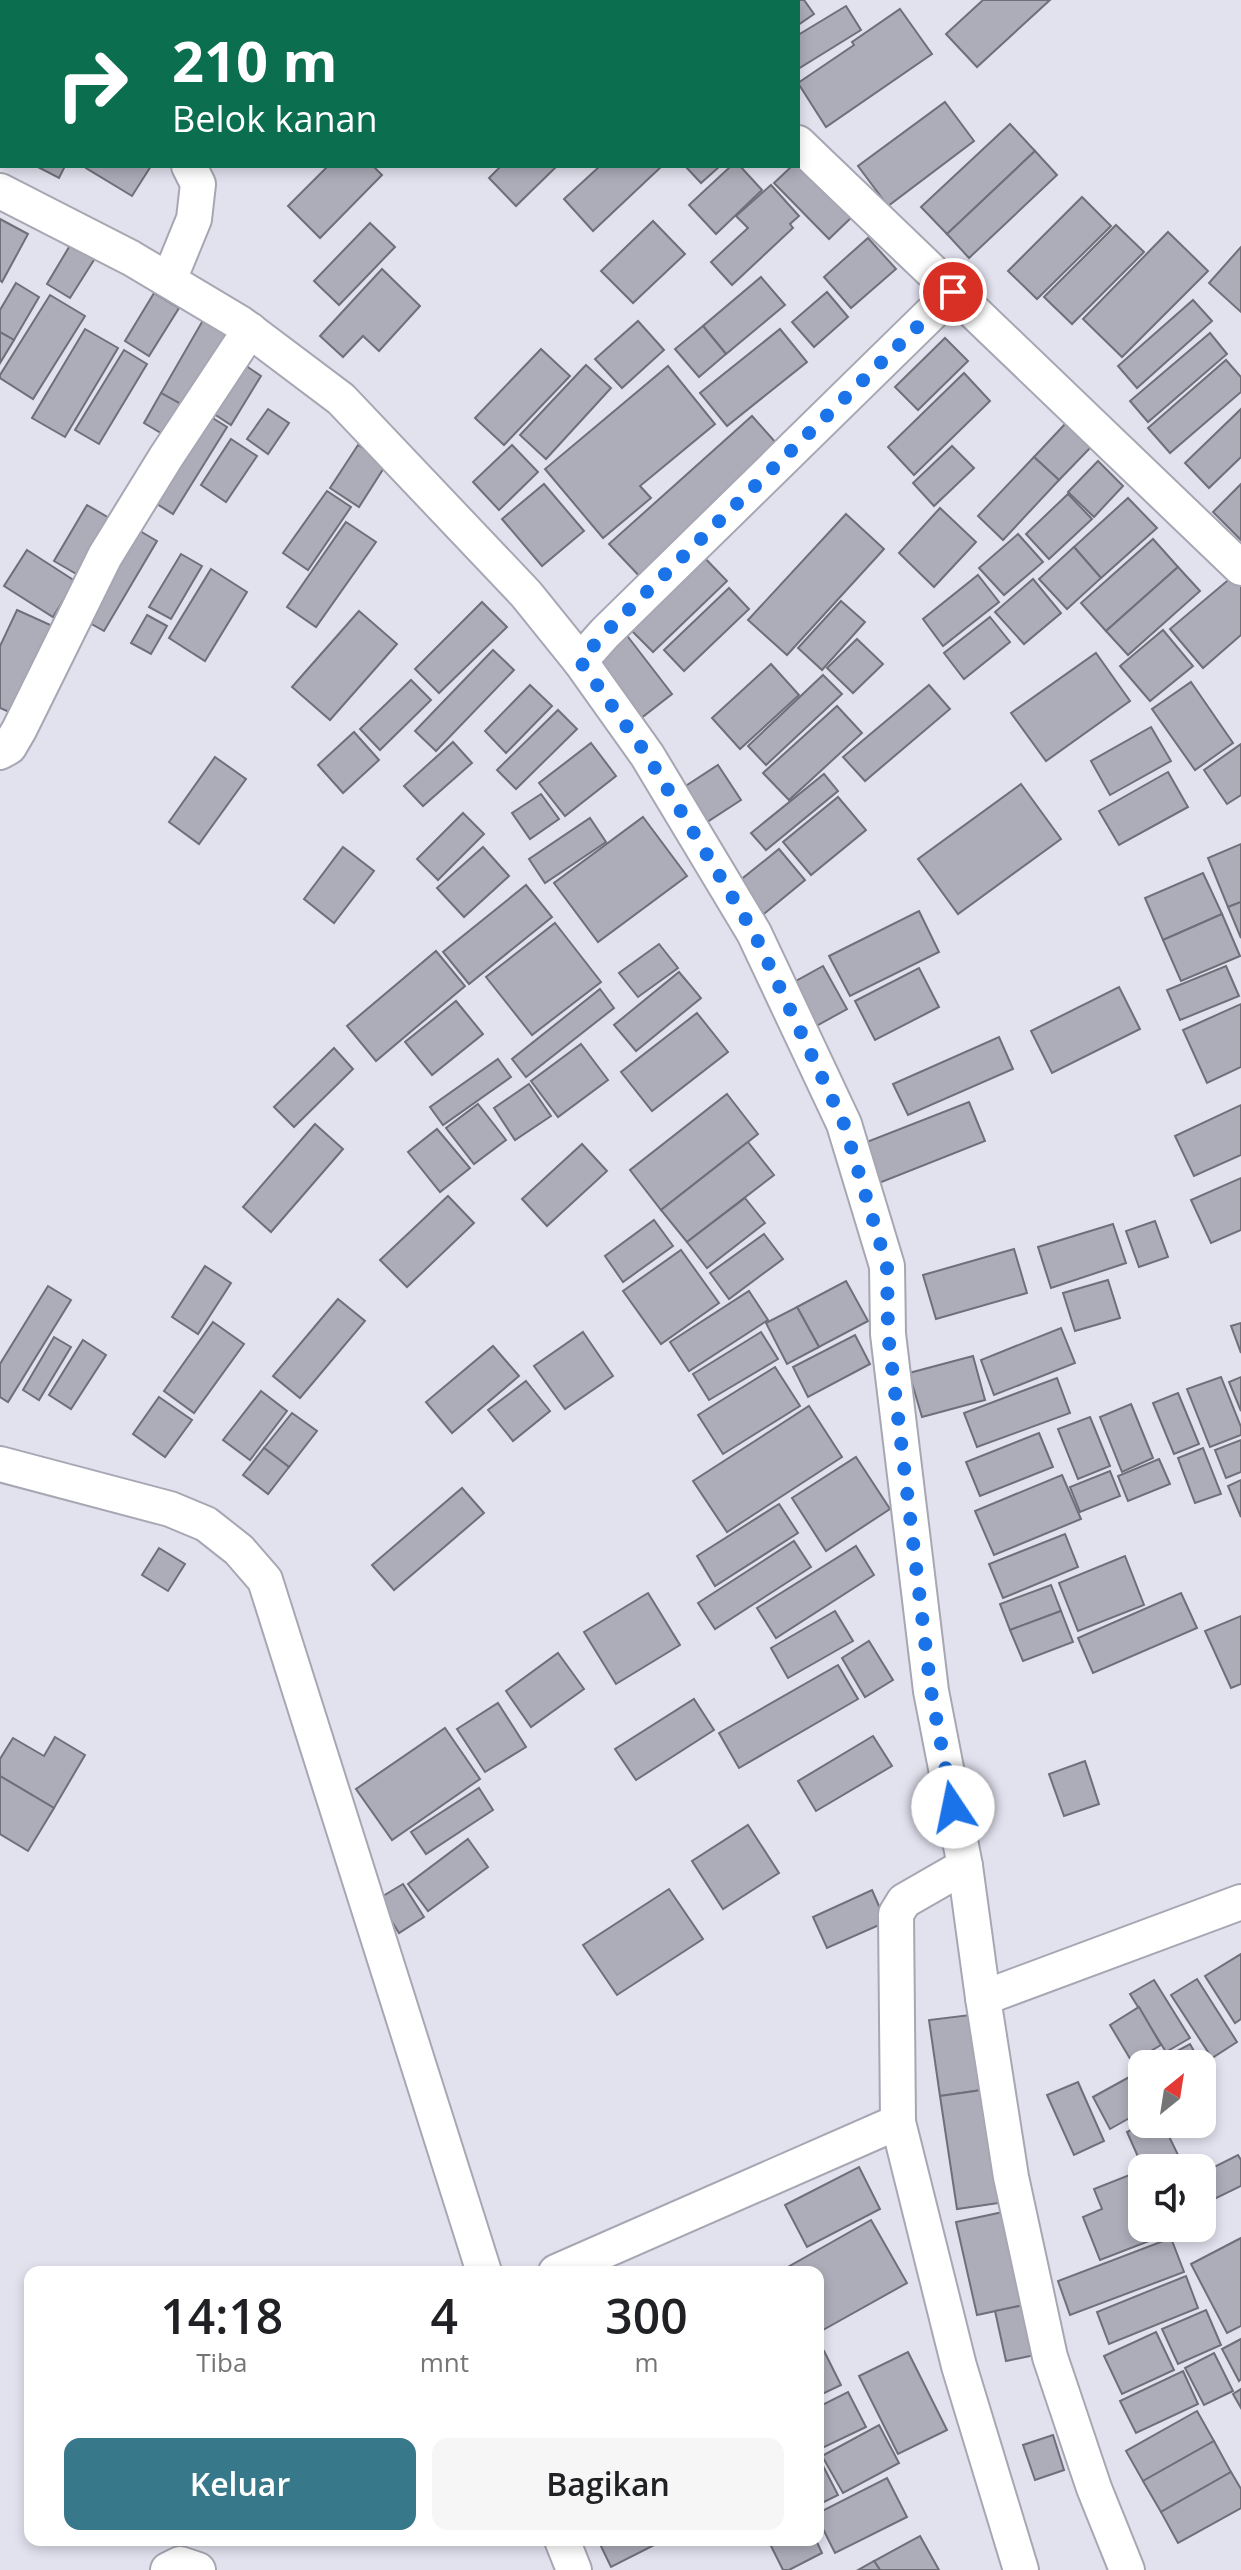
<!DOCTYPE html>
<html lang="id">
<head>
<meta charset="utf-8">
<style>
  body { margin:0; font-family:"Open Sans",sans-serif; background:#f6f6f6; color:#202124; height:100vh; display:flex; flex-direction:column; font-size:30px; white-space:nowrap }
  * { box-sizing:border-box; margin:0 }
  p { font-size:26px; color:#757577 }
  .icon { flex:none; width:44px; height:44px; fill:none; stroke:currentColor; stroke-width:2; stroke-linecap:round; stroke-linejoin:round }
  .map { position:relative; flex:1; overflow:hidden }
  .drawer { position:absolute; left:24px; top:2266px; width:800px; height:280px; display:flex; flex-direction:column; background:#fff; border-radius:16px; box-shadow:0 4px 12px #0003 }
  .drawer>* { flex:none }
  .banner { position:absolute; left:0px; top:0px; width:800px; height:168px; box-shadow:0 4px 12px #0003; background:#0b6e4f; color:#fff; overflow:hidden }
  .needle { width:52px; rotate:30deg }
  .fabs { position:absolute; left:1128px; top:2050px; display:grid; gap:16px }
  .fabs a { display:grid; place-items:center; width:88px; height:88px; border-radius:16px; background:#fff; box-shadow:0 4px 12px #0003; font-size:40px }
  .pin { position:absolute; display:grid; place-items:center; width:68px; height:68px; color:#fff; margin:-34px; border:4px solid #fff; border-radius:50%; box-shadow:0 2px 8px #0007 }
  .me { position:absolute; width:88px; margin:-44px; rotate:349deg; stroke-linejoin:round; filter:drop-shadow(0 0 6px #0008) }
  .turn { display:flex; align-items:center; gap:28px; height:168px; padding:0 40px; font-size:36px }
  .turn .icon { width:104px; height:104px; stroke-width:2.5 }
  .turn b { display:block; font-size:56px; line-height:68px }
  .eta { display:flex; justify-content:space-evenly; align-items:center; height:136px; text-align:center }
  .eta b { font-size:48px; font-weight:600; line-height:56px }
  .button { display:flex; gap:16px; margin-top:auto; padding:16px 40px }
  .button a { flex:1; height:92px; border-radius:16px; background:#37788b; color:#fff; font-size:32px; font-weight:600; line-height:92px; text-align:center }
  .button a+a { background:#f6f6f6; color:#202124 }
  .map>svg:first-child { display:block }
  .building { fill:#acadb9; stroke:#6e6f79; stroke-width:2 }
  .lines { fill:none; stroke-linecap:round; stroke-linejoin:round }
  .street-casing { stroke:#a6a7b3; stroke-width:38 }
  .street { stroke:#fff; stroke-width:34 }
  .route { stroke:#1a73e8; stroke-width:14; stroke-dasharray:0 25.2 }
</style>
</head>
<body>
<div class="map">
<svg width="1241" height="2570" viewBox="0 0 1241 2570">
  <rect width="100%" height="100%" fill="#e1e2ee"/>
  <!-- building -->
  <g class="building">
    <polygon points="102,0 161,0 159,2 101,2"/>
    <polygon points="177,0 243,0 241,2 175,2"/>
    <polygon points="300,0 336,0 338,2 298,2"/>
    <polygon points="399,0 447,0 444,2 401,2"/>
    <polygon points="466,0 517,0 519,2 463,2"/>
    <polygon points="525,0 564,0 562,2 527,2"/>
    <polygon points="769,0 804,0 814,14 798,25 798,2 766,2"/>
    <polygon points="983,0 1050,0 977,67 946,34"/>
    <polygon points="846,6 861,30 798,69 798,35"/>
    <polygon points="900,9 932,54 826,127 798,83 854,45 852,42"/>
    <polygon points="0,35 2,36 2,78 0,77"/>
    <polygon points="0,90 2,91 2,143 0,146"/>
    <polygon points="945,102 974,141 888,206 858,166"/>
    <polygon points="1010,124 1035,151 947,234 921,207"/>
    <polygon points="1035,151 1057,175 969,258 947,234"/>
    <polygon points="36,166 65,166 59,178"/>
    <polygon points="87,166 151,166 132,196 86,168"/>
    <polygon points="328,166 373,166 382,175 320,238 288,206"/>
    <polygon points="501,166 557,166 516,206 489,178"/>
    <polygon points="600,166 662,166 593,231 564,199"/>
    <polygon points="685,166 720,166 701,183"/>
    <polygon points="731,166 740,166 762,190 716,234 689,205"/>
    <polygon points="792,166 798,166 856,213 829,239 774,183"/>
    <polygon points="771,185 799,216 790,224 793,228 732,285 711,262 748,228 736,216"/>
    <polygon points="1082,197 1111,226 1037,299 1008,271"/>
    <polygon points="0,219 28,234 2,282 0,280"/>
    <polygon points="653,221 685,254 633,303 601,271"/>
    <polygon points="370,223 395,247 339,305 314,281"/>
    <polygon points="1116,225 1144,252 1072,324 1044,297"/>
    <polygon points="1168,232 1208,271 1122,357 1083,319"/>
    <polygon points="75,237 99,252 70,298 47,284"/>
    <polygon points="868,238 896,269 851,308 824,277"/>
    <polygon points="1241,247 1241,312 1209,283"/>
    <polygon points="382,269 420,306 379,351 363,336 343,357 320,336"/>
    <polygon points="761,277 785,305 726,354 703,326"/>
    <polygon points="16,283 39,297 14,340 0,332 0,310"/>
    <polygon points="827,292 848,317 814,347 792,322"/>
    <polygon points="154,293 179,308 149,356 125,341"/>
    <polygon points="50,295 85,316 33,399 0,378 0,375"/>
    <polygon points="1193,300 1212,321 1137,388 1118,366"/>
    <polygon points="206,315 232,330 188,408 161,393"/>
    <polygon points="638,321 664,350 622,388 595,359"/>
    <polygon points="703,326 726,354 699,377 675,349"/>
    <polygon points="85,329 118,348 65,437 32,418"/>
    <polygon points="780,329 807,362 727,426 700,393"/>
    <polygon points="0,332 14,340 0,363"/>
    <polygon points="1210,333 1227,354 1148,422 1130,401"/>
    <polygon points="945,338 968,361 918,410 895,387"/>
    <polygon points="541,349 570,376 504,445 475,418"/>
    <polygon points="124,350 147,364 99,444 75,430"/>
    <polygon points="1226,360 1241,377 1241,392 1170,453 1148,428"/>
    <polygon points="239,361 261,376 231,425 208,410"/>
    <polygon points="586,365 611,388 546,459 520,435"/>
    <polygon points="668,366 715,424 640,486 651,498 603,538 545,469"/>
    <polygon points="964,373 990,401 914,475 888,447"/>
    <polygon points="161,393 188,408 171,439 144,423"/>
    <polygon points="268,409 289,423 268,454 247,439"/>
    <polygon points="1241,409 1241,457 1209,488 1185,463"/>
    <polygon points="203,412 227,427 173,514 149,499"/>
    <polygon points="752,416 785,453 644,581 609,544"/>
    <polygon points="1066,423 1091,447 1059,480 1034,457"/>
    <polygon points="231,439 257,456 226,502 201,485"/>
    <polygon points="358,445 387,463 359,507 330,488"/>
    <polygon points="512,445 538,472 499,510 473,482"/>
    <polygon points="952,446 974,468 934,506 913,483"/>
    <polygon points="1034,457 1059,480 1003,540 978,516"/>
    <polygon points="1098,461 1123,486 1094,517 1068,492"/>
    <polygon points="544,484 584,531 542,566 502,519"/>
    <polygon points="1241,484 1241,540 1213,512"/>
    <polygon points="327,491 351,507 308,570 283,553"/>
    <polygon points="1068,494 1092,519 1049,559 1026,534"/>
    <polygon points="1128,498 1157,528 1101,578 1074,547"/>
    <polygon points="87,505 111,519 78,575 54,561"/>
    <polygon points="940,508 976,542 934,587 899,553"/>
    <polygon points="846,514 884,549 787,655 748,620"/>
    <polygon points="346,522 376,542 316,627 287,607"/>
    <polygon points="133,527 157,541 104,631 81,618"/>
    <polygon points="1018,534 1043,562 1004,595 979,568"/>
    <polygon points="1153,539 1178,567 1106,631 1081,603"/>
    <polygon points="1074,547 1101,578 1067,609 1039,579"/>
    <polygon points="27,550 75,581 53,617 4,586"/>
    <polygon points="698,551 727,581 653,652 623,622"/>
    <polygon points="181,554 202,566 171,619 149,607"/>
    <polygon points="1178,567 1200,591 1128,655 1106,631"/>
    <polygon points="211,569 247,592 205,661 169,638"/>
    <polygon points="978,575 999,602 943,646 923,619"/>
    <polygon points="1233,576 1241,584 1241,635 1203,668 1170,629"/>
    <polygon points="1033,579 1061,613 1024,644 995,612"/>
    <polygon points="729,588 749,609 684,671 664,650"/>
    <polygon points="841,601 865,622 822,670 798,648"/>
    <polygon points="482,602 507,627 439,693 415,669"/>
    <polygon points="17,610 57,628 16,715 0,708 0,646"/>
    <polygon points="359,611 397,644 330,720 292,687"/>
    <polygon points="147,615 167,626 151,654 131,643"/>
    <polygon points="990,617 1010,642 964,679 944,653"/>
    <polygon points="1163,630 1193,666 1150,701 1120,666"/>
    <polygon points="625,633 672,694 640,719 593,657"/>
    <polygon points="857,639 883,664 853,693 827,668"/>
    <polygon points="493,650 514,670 436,751 415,731"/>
    <polygon points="1096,653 1130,701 1046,761 1011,713"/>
    <polygon points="771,664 799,695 740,749 712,718"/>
    <polygon points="823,675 842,694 766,765 748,746"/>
    <polygon points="411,680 431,700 380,750 360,729"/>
    <polygon points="1191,682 1233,743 1195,770 1152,709"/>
    <polygon points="530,685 552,706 506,753 485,731"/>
    <polygon points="929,685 950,709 865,781 843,757"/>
    <polygon points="837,706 862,733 789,800 763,773"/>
    <polygon points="558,710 577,729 516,789 497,770"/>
    <polygon points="1151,727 1171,761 1110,795 1091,761"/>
    <polygon points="354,732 379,760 343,793 318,765"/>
    <polygon points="453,742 472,763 423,806 404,786"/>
    <polygon points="591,743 616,776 565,816 539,783"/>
    <polygon points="1241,744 1241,795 1227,804 1204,770"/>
    <polygon points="215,757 246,779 199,844 169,822"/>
    <polygon points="718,765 741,800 704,824 681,789"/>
    <polygon points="1168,772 1188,807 1119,845 1099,811"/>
    <polygon points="824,774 838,791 766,850 751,833"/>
    <polygon points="1021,784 1061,839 958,914 918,859"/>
    <polygon points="541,794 559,819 530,839 512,813"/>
    <polygon points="838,797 866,830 811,875 783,842"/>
    <polygon points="463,813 484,834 438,880 417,859"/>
    <polygon points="643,817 687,876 598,942 554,883"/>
    <polygon points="590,818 606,842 545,883 529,859"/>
    <polygon points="1241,844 1241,902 1228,907 1208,858"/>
    <polygon points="343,847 374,871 334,923 304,899"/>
    <polygon points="483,847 509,876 464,917 437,888"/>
    <polygon points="779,849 805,880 759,918 733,886"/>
    <polygon points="1203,873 1222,914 1163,940 1145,898"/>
    <polygon points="526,885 552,917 469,984 443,952"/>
    <polygon points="1241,902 1241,938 1228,907"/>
    <polygon points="919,911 939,952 850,996 829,956"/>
    <polygon points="1222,914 1240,956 1181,981 1163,940"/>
    <polygon points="555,923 601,982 532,1035 486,977"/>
    <polygon points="659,944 678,968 638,997 619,973"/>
    <polygon points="436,951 465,986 376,1061 347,1026"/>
    <polygon points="823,966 847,1009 811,1029 787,986"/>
    <polygon points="1226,966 1239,996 1180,1020 1167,990"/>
    <polygon points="919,968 939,1007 875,1040 855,1001"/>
    <polygon points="679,972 701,998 636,1051 614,1025"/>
    <polygon points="1119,987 1140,1029 1052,1073 1031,1031"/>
    <polygon points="600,989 614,1008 526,1077 512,1059"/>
    <polygon points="456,1001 483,1034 432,1075 405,1042"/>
    <polygon points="1241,1004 1241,1067 1207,1083 1183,1030"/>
    <polygon points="697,1013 728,1052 652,1111 621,1072"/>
    <polygon points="999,1037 1013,1069 908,1115 893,1084"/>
    <polygon points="581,1044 608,1080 558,1117 531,1081"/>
    <polygon points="334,1048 353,1069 294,1127 274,1107"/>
    <polygon points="498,1059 511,1077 443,1125 430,1107"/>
    <polygon points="529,1084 551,1116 515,1140 494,1108"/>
    <polygon points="727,1094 758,1134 661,1210 630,1170"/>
    <polygon points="969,1102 985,1141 874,1185 859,1145"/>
    <polygon points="478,1104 506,1140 474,1164 446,1128"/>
    <polygon points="1241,1105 1241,1155 1194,1176 1175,1136"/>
    <polygon points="315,1124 343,1149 271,1232 243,1207"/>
    <polygon points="437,1129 470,1168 440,1192 408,1152"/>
    <polygon points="748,1142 774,1175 687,1242 661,1210"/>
    <polygon points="582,1144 607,1171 547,1226 522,1199"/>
    <polygon points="1241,1178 1241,1230 1211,1243 1191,1200"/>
    <polygon points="448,1196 474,1223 407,1287 380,1260"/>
    <polygon points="745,1198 765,1223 707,1268 687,1242"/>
    <polygon points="654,1220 673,1246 623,1282 605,1256"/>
    <polygon points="1155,1221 1168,1257 1139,1267 1126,1231"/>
    <polygon points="1113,1224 1126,1263 1051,1288 1038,1247"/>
    <polygon points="764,1234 783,1259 729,1299 710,1273"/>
    <polygon points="1014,1249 1027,1293 936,1319 923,1275"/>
    <polygon points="681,1250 719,1303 661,1344 623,1291"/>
    <polygon points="205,1266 231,1283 198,1334 172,1317"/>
    <polygon points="1108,1280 1120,1318 1075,1331 1063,1293"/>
    <polygon points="846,1281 868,1321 819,1347 797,1307"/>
    <polygon points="48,1286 71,1300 8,1402 0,1397 0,1364"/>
    <polygon points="749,1291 768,1320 689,1371 670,1342"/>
    <polygon points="338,1299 365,1321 300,1398 273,1376"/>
    <polygon points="797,1307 819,1347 787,1364 766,1323"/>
    <polygon points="213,1322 244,1344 194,1413 164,1391"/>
    <polygon points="1241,1323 1241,1353 1231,1326"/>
    <polygon points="1061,1328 1075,1363 994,1395 981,1360"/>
    <polygon points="583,1332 613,1376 565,1409 534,1366"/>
    <polygon points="761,1332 778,1359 709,1400 693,1374"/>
    <polygon points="855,1335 870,1364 808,1397 793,1367"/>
    <polygon points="54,1337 71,1347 39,1400 23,1390"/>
    <polygon points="83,1340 106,1355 71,1409 49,1395"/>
    <polygon points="493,1346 519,1376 452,1433 426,1402"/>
    <polygon points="973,1356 985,1400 922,1417 909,1373"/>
    <polygon points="775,1367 800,1406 723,1454 698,1415"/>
    <polygon points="1221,1377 1241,1427 1241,1435 1210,1447 1187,1389"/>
    <polygon points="1241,1377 1241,1411 1229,1382"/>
    <polygon points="1057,1378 1070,1413 977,1447 964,1413"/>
    <polygon points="526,1381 550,1411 513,1441 488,1410"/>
    <polygon points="261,1391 287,1411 250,1460 223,1440"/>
    <polygon points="1178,1393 1199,1444 1174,1454 1153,1403"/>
    <polygon points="159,1397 192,1420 165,1457 133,1434"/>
    <polygon points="1131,1404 1153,1458 1122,1472 1100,1417"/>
    <polygon points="809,1406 842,1457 727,1532 693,1481"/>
    <polygon points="292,1413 317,1431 289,1467 264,1448"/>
    <polygon points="1090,1417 1110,1466 1078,1479 1058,1429"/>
    <polygon points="1039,1433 1053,1467 980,1496 966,1462"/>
    <polygon points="1241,1440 1241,1472 1226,1478 1215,1450"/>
    <polygon points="264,1448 289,1467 268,1494 243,1475"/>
    <polygon points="1203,1448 1221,1494 1195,1503 1178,1458"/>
    <polygon points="856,1457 890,1509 826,1551 792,1498"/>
    <polygon points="1159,1459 1170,1484 1128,1501 1118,1476"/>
    <polygon points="1110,1471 1120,1496 1080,1512 1070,1487"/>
    <polygon points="1062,1475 1081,1519 994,1555 975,1511"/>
    <polygon points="1241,1480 1241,1517 1228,1486"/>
    <polygon points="462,1488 484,1513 394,1590 372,1565"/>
    <polygon points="779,1504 798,1533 715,1586 697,1556"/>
    <polygon points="1065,1534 1078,1567 1003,1598 989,1564"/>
    <polygon points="794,1541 811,1567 715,1629 698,1603"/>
    <polygon points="856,1546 874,1575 776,1638 757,1608"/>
    <polygon points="159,1548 185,1564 168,1591 142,1575"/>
    <polygon points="1125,1556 1144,1605 1078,1631 1059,1583"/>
    <polygon points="1051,1585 1061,1611 1010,1630 1000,1604"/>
    <polygon points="648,1593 680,1645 616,1684 584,1632"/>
    <polygon points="1181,1593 1197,1628 1093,1673 1078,1638"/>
    <polygon points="835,1611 853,1641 788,1678 771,1648"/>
    <polygon points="1061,1611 1073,1642 1023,1661 1010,1630"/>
    <polygon points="1241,1616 1241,1684 1231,1688 1205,1631"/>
    <polygon points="869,1641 893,1680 865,1697 842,1658"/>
    <polygon points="558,1653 584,1689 531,1727 506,1691"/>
    <polygon points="838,1665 858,1699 739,1768 719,1733"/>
    <polygon points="694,1699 714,1730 636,1780 615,1749"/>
    <polygon points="498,1703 526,1747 485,1772 457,1729"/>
    <polygon points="445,1728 480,1779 392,1840 356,1789"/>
    <polygon points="873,1736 892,1766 816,1811 798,1781"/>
    <polygon points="55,1737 85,1755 54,1808 0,1776 0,1759 13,1738 44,1756"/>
    <polygon points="1085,1761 1099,1804 1064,1816 1049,1774"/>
    <polygon points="0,1776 54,1808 28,1851 0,1834"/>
    <polygon points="479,1788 493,1810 426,1854 411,1832"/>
    <polygon points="748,1825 779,1873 723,1909 692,1861"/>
    <polygon points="468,1839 488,1867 428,1911 408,1884"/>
    <polygon points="403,1884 424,1917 399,1933 378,1899"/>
    <polygon points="669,1889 703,1939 617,1995 583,1945"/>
    <polygon points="872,1890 886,1922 827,1948 813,1917"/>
    <polygon points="1241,1954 1241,2019 1235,2023 1205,1976"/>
    <polygon points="1197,1979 1237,2042 1212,2058 1171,1995"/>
    <polygon points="1154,1980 1190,2038 1166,2052 1130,1994"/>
    <polygon points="1139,2007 1161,2045 1132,2062 1110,2025"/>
    <polygon points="970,2015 982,2090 940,2096 929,2020"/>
    <polygon points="1190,2044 1201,2064 1153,2064"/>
    <polygon points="1142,2070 1142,2111 1110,2129 1093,2097"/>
    <polygon points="1078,2082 1104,2141 1074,2155 1047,2095"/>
    <polygon points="982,2090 999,2203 957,2209 940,2096"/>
    <polygon points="1143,2124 1163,2124 1179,2157 1155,2168 1143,2168 1127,2132"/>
    <polygon points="1238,2155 1241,2160 1241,2186 1202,2205 1202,2173"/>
    <polygon points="859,2167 880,2209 807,2247 785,2205"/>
    <polygon points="1137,2172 1142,2184 1142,2228 1180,2229 1100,2260 1083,2217 1102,2209 1094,2189"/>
    <polygon points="1003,2212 1024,2305 977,2315 956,2222"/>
    <polygon points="871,2220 907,2283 823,2330 818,2321 818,2272 790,2272 788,2267"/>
    <polygon points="1171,2238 1184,2272 1070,2315 1058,2281"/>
    <polygon points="1241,2238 1241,2326 1227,2333 1191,2264"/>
    <polygon points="1186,2276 1198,2308 1109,2344 1097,2312"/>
    <polygon points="1024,2305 1035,2355 1006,2361 995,2311"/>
    <polygon points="1206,2310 1221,2345 1178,2364 1162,2329"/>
    <polygon points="1156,2332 1174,2370 1122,2394 1104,2356"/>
    <polygon points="1241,2339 1241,2379 1239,2381 1222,2349"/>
    <polygon points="824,2351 841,2385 818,2396 818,2354"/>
    <polygon points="908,2352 947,2430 898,2454 859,2376"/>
    <polygon points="1214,2353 1233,2391 1204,2405 1185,2368"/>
    <polygon points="1183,2371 1198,2404 1136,2433 1120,2401"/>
    <polygon points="1241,2389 1241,2408 1233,2394"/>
    <polygon points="848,2392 866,2427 818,2450 818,2407"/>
    <polygon points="1197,2411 1214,2441 1143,2481 1126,2451"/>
    <polygon points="879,2425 899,2463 843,2493 822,2456"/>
    <polygon points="1053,2435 1064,2470 1035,2480 1023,2445"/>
    <polygon points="1214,2441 1231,2472 1161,2512 1143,2481"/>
    <polygon points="819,2458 838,2495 818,2505 818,2459"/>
    <polygon points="1231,2472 1241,2489 1241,2508 1178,2543 1161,2512"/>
    <polygon points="887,2478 907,2517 835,2553 818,2519 818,2513"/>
    <polygon points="920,2536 939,2570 880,2570 874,2561"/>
    <polygon points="598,2540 664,2540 611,2567"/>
    <polygon points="768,2540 816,2540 822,2553 789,2570 783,2570"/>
    <polygon points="874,2561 880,2570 858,2570"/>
  </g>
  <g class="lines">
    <defs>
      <g id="street">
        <polyline points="4,0 7,2"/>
        <polyline points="650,0 652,2"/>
        <polyline points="798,143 1241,568"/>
        <polyline points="0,191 131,258 240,323 341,399 526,594 580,661 647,755 754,933 844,1124 887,1266 888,1334 931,1691 965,1866 983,1998 1011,2177 1050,2357 1094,2488 1127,2570"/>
        <polyline points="169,280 194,219 198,184 189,166"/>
        <polyline points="580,661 605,633 953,292"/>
        <polyline points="0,752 9,747 19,730 105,556 166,457 250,330"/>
        <polyline points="0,1464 170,1509 206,1524 239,1550 265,1580 484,2272"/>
        <polyline points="965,1866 904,1901 896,1914 898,2122 959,2366 1021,2570"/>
        <polyline points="983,1998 1241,1902"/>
        <polyline points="556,2272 898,2122"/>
        <polyline points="562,2540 574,2570"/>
        <polyline points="168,2570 180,2564 198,2570"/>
      </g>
    </defs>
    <!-- street casing -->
    <use href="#street" class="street-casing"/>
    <!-- street -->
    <use href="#street" class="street"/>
  </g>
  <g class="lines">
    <!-- route -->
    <polyline class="route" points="953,292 605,633 580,661 647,755 754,933 844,1124 887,1266 888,1334 931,1691 953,1807"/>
  </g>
</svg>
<div class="fabs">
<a><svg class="needle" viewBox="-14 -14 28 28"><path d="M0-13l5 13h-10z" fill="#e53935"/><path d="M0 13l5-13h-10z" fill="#757577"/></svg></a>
<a><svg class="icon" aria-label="sound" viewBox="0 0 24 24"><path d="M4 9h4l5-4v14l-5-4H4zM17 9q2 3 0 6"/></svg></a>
</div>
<div class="pin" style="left:953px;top:292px;background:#d93025"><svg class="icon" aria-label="arrive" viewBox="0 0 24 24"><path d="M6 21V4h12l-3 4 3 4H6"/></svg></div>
<svg class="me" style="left:953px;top:1807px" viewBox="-20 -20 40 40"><circle r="19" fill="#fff"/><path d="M0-13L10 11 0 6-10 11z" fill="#1a73e8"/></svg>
<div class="banner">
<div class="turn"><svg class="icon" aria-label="right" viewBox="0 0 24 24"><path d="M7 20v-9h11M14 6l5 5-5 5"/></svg><div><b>210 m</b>Belok kanan</div></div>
</div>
<section class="drawer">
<div class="eta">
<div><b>14:18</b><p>Tiba</p></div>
<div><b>4</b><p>mnt</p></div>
<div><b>300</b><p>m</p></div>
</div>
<div class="button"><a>Keluar</a><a>Bagikan</a></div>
</section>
</div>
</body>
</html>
